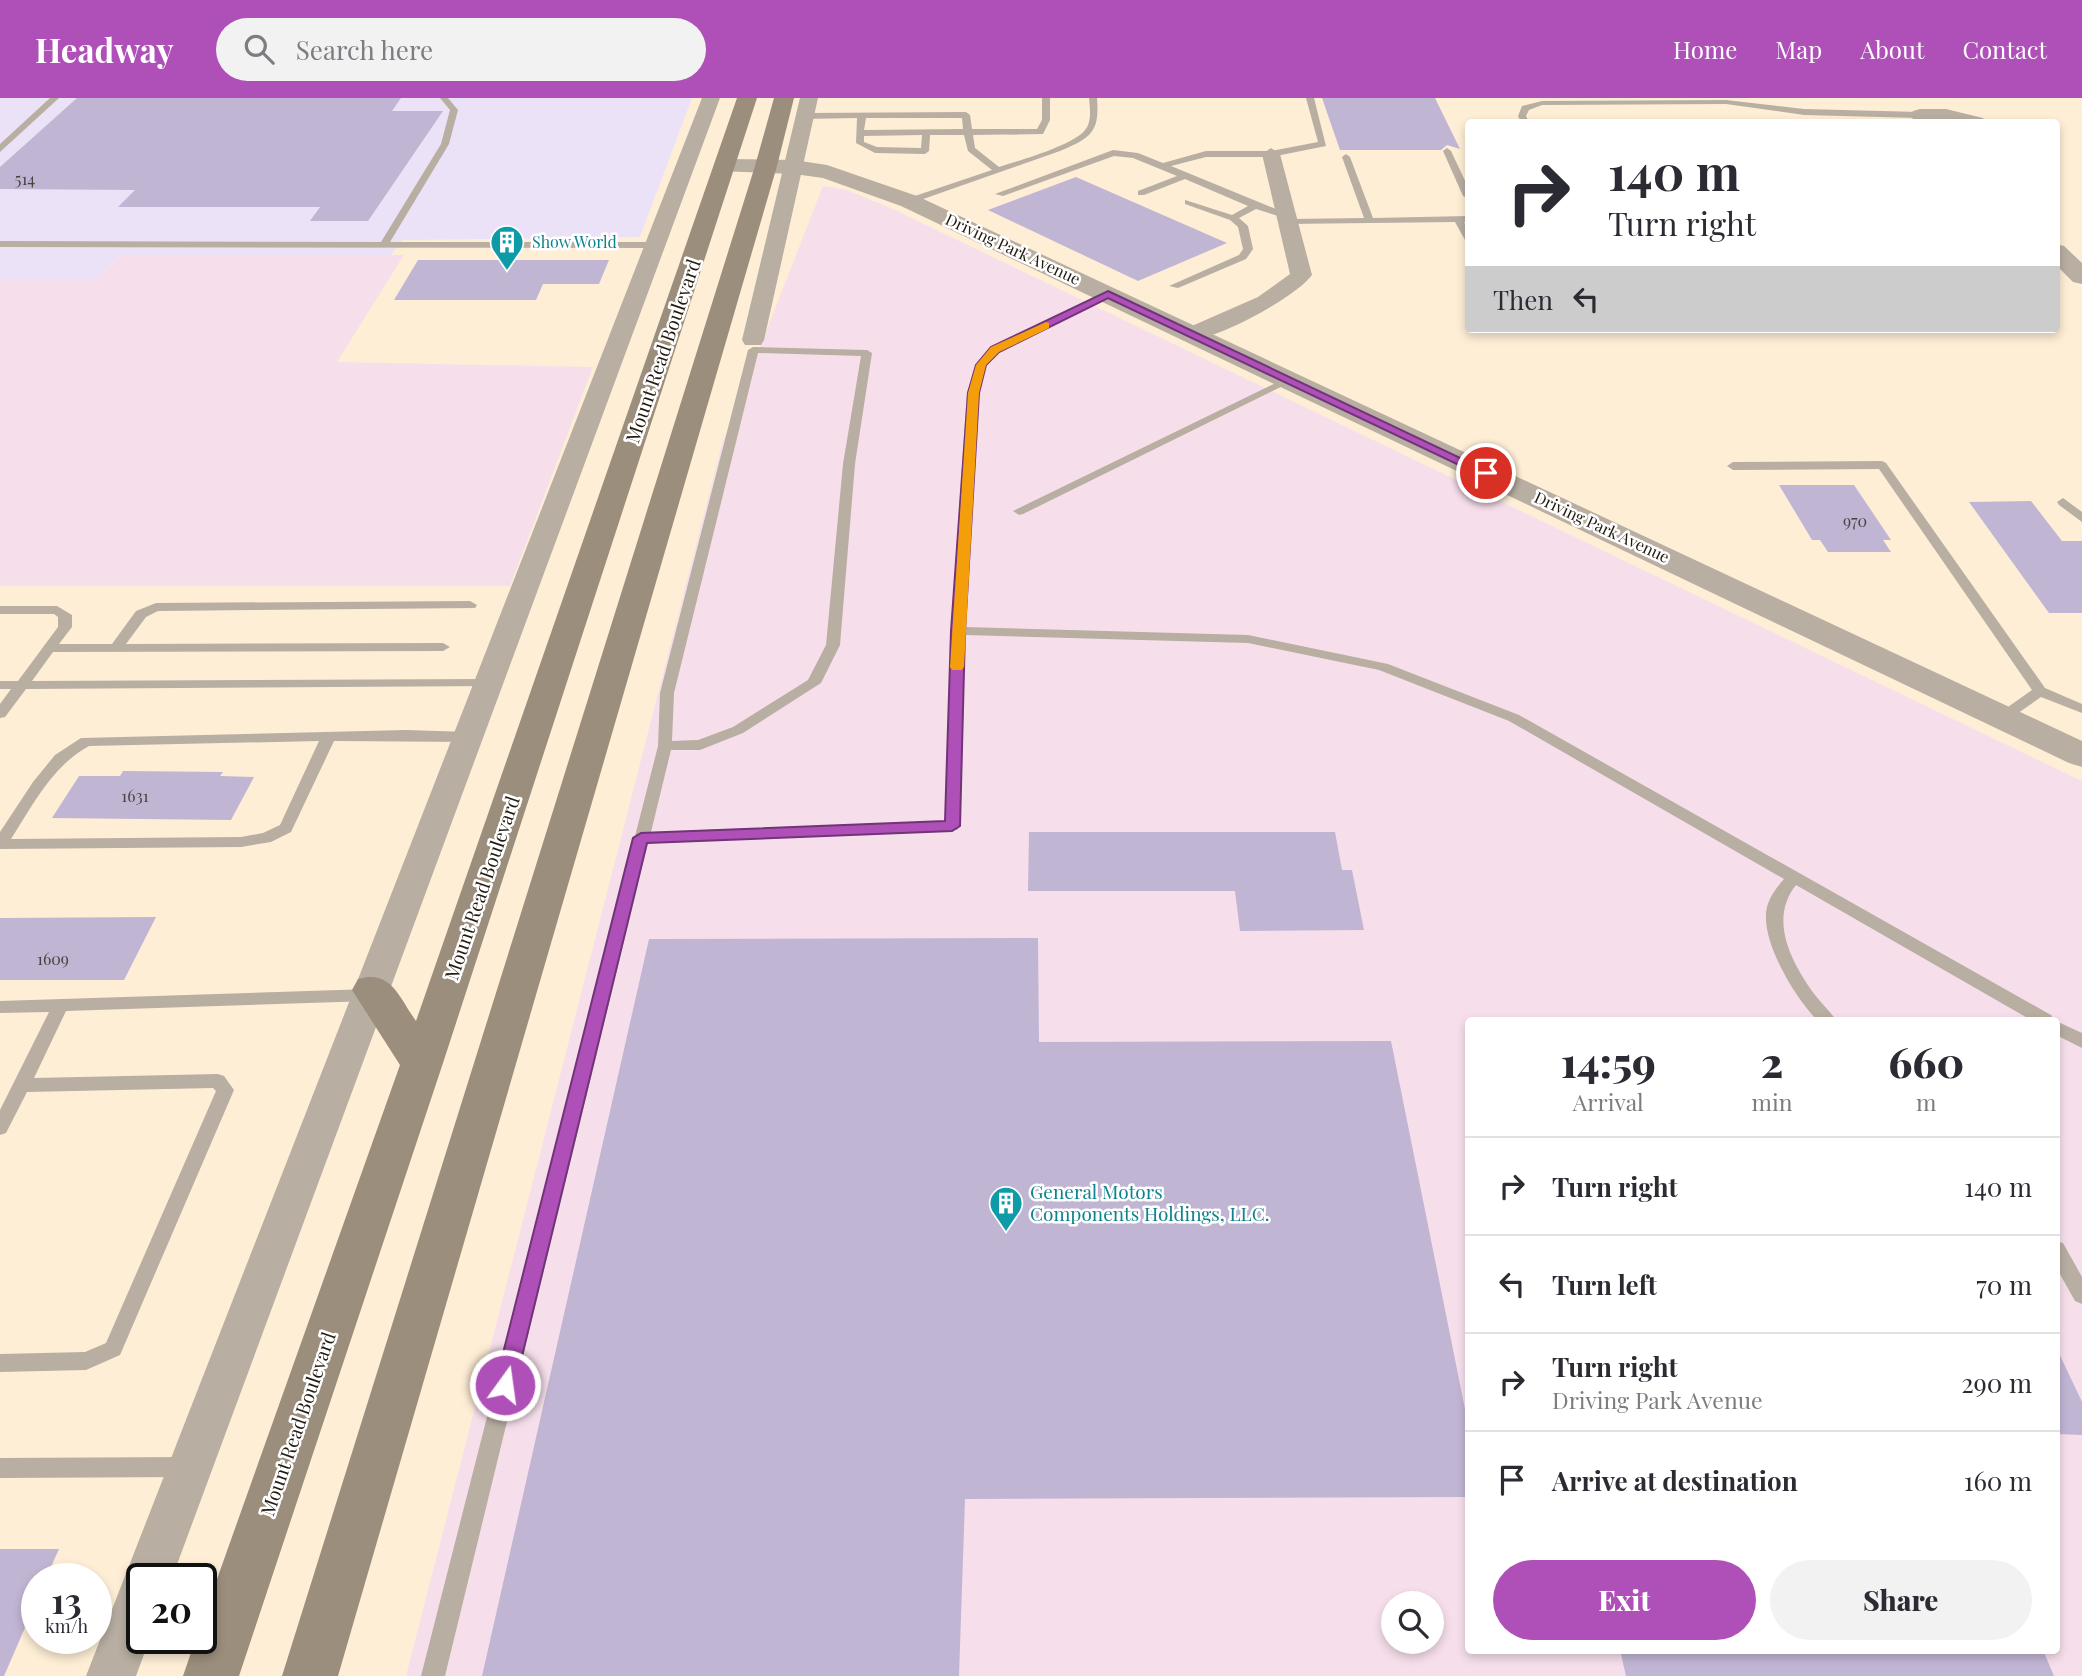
<!DOCTYPE html>
<html lang="en">
<head>
<meta charset="utf-8">
<style>
  body { margin:0; font-family:"Playfair Display",serif; background:#f2f2f3; color:#2b2b33; height:100vh; display:flex; flex-direction:column; font-size:26px; white-space:nowrap }
  * { box-sizing:border-box; margin:0 }
  p { font-size:23px; color:#7c7c81 }
  .icon { flex:none; width:38px; height:38px; fill:none; stroke:currentColor; stroke-width:2; stroke-linecap:round; stroke-linejoin:round }
  .map { position:relative; flex:1; overflow:hidden }
  .panel { position:absolute; left:1465px; top:919px; width:595px; height:637px; display:flex; flex-direction:column; background:#fff; border-radius:7px; box-shadow:0 4px 10px #0003 }
  .panel>* { flex:none }
  .guide { position:absolute; left:1465px; top:21px; width:595px; height:214px; border-radius:7px; box-shadow:0 4px 10px #0003; background:#fff; color:#2b2b33; overflow:hidden }
  .controls { position:absolute; left:1381px; top:1493px; display:grid; gap:14px }
  .controls a { display:grid; place-items:center; width:63px; height:63px; border-radius:50%; background:#fff; box-shadow:0 4px 10px #0003; font-size:35px }
  .speed { position:absolute; left:21px; top:1465px; display:flex; gap:14px; font-size:35px; font-weight:700; text-align:center }
  .speed>* { display:grid; place-content:center; width:91px; height:91px; border-radius:50%; background:#fff; box-shadow:0 4px 10px #0003; line-height:1 }
  .speed small { font-size:18px; font-weight:400 }
  .speed .limit { border:4px solid #111; border-radius:10px; background:#fff; color:#111 }
  .pin { position:absolute; display:grid; place-items:center; width:60px; height:60px; color:#fff; margin:-30px; border:4px solid #fff; border-radius:50%; box-shadow:0 2px 7px #0007 }
  .me { position:absolute; width:77px; margin:-38px; rotate:14deg; stroke-linejoin:round; filter:drop-shadow(0 0 5px #0008) }
  .turn { display:flex; align-items:center; gap:24px; height:147px; padding:0 28px; font-size:32px }
  .turn .icon { width:91px; height:91px; stroke-width:2.5 }
  .turn b { display:block; font-size:49px; line-height:60px }
  .then { display:flex; align-items:center; height:66px; padding:0 28px; background:#0003; gap:14px; font-size:26px }
  .eta { display:flex; justify-content:space-evenly; align-items:center; height:119px; text-align:center }
  .eta b { font-size:42px; font-weight:800; line-height:49px }
  .action { display:flex; gap:14px; margin-top:auto; padding:14px 28px }
  .action a { flex:1; height:80px; border-radius:42px; background:#af50b9; color:#fff; font-size:28px; font-weight:800; line-height:80px; text-align:center }
  .action a+a { background:#f2f2f3; color:#2b2b33 }
  ul { padding:0; list-style:none }
  li { display:flex; align-items:center; gap:21px; height:98px; padding:0 28px; border-top:2px solid #e1e1e2 }
  li div { flex:1 }
  li b { display:block; font-size:26px }
  li em { font-style:normal }
  header { display:flex; align-items:center; gap:42px; box-sizing:border-box; height:98px; padding:0 35px; background:#af50b9; color:#fff }
  header strong { font-size:33px }
  nav { display:flex; gap:38px; margin-inline-start:auto; font-size:24px }
  .search { width:490px; height:63px; background:#f2f2f3; display:flex; align-items:center; gap:18px; box-sizing:border-box; padding:0 24px; border-radius:38px; color:#7c7c81; font-size:26px }
  .map>svg:first-child { display:block }
  .commercial { fill:#ebe2f7 }
  .industrial { fill:#f6dfeb; fill-rule:evenodd }
  .building { fill:#c1b5d4 }
  .lines { fill:none; stroke-linecap:round; stroke-linejoin:round }
  .service { fill:#b8aea2; fill-rule:evenodd }
  .minor { fill:#b8aea2; fill-rule:evenodd }
  .tertiary { fill:#b8aea2; fill-rule:evenodd }
  .secondary { fill:#9c8e7c; fill-rule:evenodd }
  .route { fill:#af50b9; stroke:#723478; stroke-width:2 }
  .slow { fill:#f59e0b }
  .labels { text-anchor:middle; stroke-width:5; stroke-linejoin:round; paint-order:stroke }
  .number-label { font-size:16px; fill:#4a4241 }
  .far-culture-label { font-size:16px; fill:#0d838f; stroke:#fff; text-anchor:start }
  .far-street-label { font-size:16px; fill:#221b10; stroke:#fff }
  .street-label { font-size:19px; fill:#221b10; stroke:#fff }
  .culture-label { font-size:19px; fill:#0d838f; stroke:#fff; text-anchor:start }
</style>
</head>
<body>
<header>
<strong>Headway</strong>
<div class="search"><svg class="icon" aria-label="search" viewBox="0 0 24 24"><circle cx="10" cy="10" r="6"/><path d="M15 15l6 6"/></svg>Search here</div>
<nav><a>Home</a><a>Map</a><a>About</a><a>Contact</a></nav>
</header>
<div class="map">
<svg width="2082" height="1578" viewBox="0 0 2082 1578">
  <rect width="100%" height="100%" fill="#feeed6"/>
  <!-- commercial -->
  <polygon class="commercial" points="0,0 692,0 640,139 402,142 391,157 121,157 97,181 0,181"/>
  <!-- industrial -->
  <g class="industrial">
    <path d="M 823,88 L 847,92 L 893,111 L 2082,683 L 2082,1578 L 406,1578 L 722,346 ZM 1468,922 L 2056,922 L 2056,1552 L 1468,1552 ZM 1393,1505 L 1432,1505 L 1432,1544 L 1393,1544 Z"/>
    <polygon points="121,157 404,157 337,264 593,269 510,488 0,488 0,181 97,181"/>
  </g>
  <!-- building -->
  <g class="building">
    <polygon points="77,0 401,0 392,13 443,13 368,123 310,123 320,109 118,109 135,92 0,91 0,69"/>
    <polygon points="1322,0 1435,0 1460,51 1447,47 1441,52 1340,52"/>
    <polygon points="1076,79 1227,145 1138,183 988,112"/>
    <polygon points="418,162 609,162 599,186 543,186 536,202 394,202"/>
    <polygon points="1779,387 1854,387 1891,442 1883,442 1891,454 1828,454 1820,442 1812,442"/>
    <polygon points="2031,403 2062,443 2082,443 2082,515 2049,515 1969,404"/>
    <polygon points="123,673 223,674 220,678 254,679 231,722 52,720 79,678 120,678"/>
    <polygon points="1029,734 1335,734 1342,772 1352,772 1364,832 1240,833 1235,793 1028,793"/>
    <polygon points="156,819 124,882 0,882 0,820"/>
    <polygon points="1038,840 1039,944 1391,943 1468,1326 1468,1399 965,1401 959,1578 482,1578 649,841"/>
    <polygon points="2056,1249 2082,1304 2082,1337 2056,1336"/>
    <polygon points="0,1451 59,1451 46,1480 37,1480 37,1502 4,1578 0,1578"/>
    <polygon points="1620,1552 2043,1552 2054,1578 1626,1578"/>
  </g>
  <g class="lines">
    <!-- service -->
    <g class="service">
      <polygon points="50,0 59,0 0,54 0,46"/>
      <polygon points="440,0 448,0 458,12 449,46 390,144 656,144 661,147 656,150 0,149 0,143 381,144 441,46 450,12"/>
      <path d="M 1042,0 L 1050,0 L 1050,22 L 1043,36 L 973,37 L 975,50 L 999,69 C 1018,63 1074,47 1085,32 C 1092,24 1090,10 1089,0 L 1097,0 C 1100,35 1090,40 1060,53 L 909,106 L 904,103 L 906,101 L 992,72 L 968,53 L 964,37 L 930,37 L 929,53 L 925,56 L 875,55 L 856,45 L 857,20 L 804,21 L 800,18 L 804,15 L 966,14 L 970,17 L 972,31 L 1037,31 L 1042,22 ZM 866,20 L 962,20 L 963,31 L 864,32 ZM 922,37 L 921,50 L 877,49 L 864,44 L 864,38 Z"/>
      <polygon points="1306,0 1314,0 1326,48 1271,59 1206,59 1171,68 1293,118 1288,121 1256,111 1239,120 1248,128 1253,151 1246,161 1178,190 1169,188 1239,157 1243,151 1238,129 1230,122 1185,106 1185,102 1232,117 1248,108 1185,81 1144,97 1138,97 1138,93 1177,78 1133,60 1114,58 1003,98 995,96 1113,52 1138,55 1163,65 1206,53 1271,53 1318,44"/>
      <polygon points="1726,2 1804,11 1920,14 1924,17 1920,20 1804,17 1726,6 1542,7 1529,12 1526,18 1529,24 1521,24 1518,18 1522,8 1542,3"/>
      <polygon points="1447,50 1451,53 1468,89 1468,101 1463,98 1443,53"/>
      <polygon points="1346,56 1350,59 1373,120 1468,118 1468,124 1464,124 1468,131 1468,143 1465,142 1455,124 1286,126 1286,122 1289,121 1364,120 1342,59"/>
      <path d="M 1108,193 L 1113,196 L 1112,198 L 999,253 L 986,268 L 979,294 L 965,529 L 1248,537 L 1388,566 L 1519,617 L 2051,917 L 2054,922 L 2031,922 L 1796,787 C 1768,822 1792,865 1815,897 C 1821,905 1830,913 1836,922 L 1817,922 C 1795,900 1759,841 1767,809 C 1770,798 1777,789 1784,781 L 1509,623 L 1379,572 L 1248,545 L 965,537 L 960,728 L 957,732 L 648,745 L 445,1578 L 421,1578 L 658,648 L 660,595 L 748,252 L 753,249 L 867,252 L 872,255 L 855,366 L 840,547 L 821,585 L 743,635 L 700,652 L 671,652 L 651,734 L 945,723 L 951,533 L 967,294 L 976,267 L 991,249 ZM 758,255 L 861,258 L 843,366 L 826,547 L 808,582 L 733,629 L 698,642 L 672,643 L 674,595 Z"/>
      <polygon points="1286,280 1295,282 1023,416 1019,417 1013,413"/>
      <polygon points="1882,363 1886,365 2045,590 2082,606 2082,615 2041,599 2008,622 1998,622 1996,619 1998,616 2032,592 1879,371 1733,372 1727,368 1733,364"/>
      <polygon points="2063,400 2082,414 2082,424 2059,407 2057,404"/>
      <polygon points="470,503 477,507 475,510 158,513 146,519 126,546 443,545 450,549 443,553 53,554 32,583 489,581 496,585 494,588 26,591 5,619 0,620 0,606 11,591 0,591 0,583 18,583 58,529 58,519 54,516 0,516 0,508 57,508 72,517 72,529 59,546 112,546 136,513 156,505"/>
      <path d="M 406,632 L 469,634 L 476,639 L 469,644 L 334,643 L 291,734 L 271,744 L 241,749 L 0,751 L 0,734 L 33,684 L 55,657 L 81,640 ZM 319,643 L 280,727 L 263,735 L 241,739 L 11,741 C 33,707 52,668 89,648 Z"/>
      <polygon points="370,891 376,893 378,897 376,901 370,903 66,913 34,980 218,976 224,978 234,992 120,1257 86,1272 0,1274 0,1256 85,1254 106,1245 216,993 213,990 27,994 6,1035 0,1037 0,1012 49,914 0,915 0,903"/>
      <polygon points="2056,923 2082,935 2082,950 2056,937"/>
      <polygon points="2056,1143 2063,1145 2082,1179 2082,1206 2075,1203 2056,1169"/>
      <polygon points="188,1359 196,1362 199,1369 196,1376 188,1379 0,1380 0,1360"/>
    </g>
    <!-- minor -->
    <g class="minor">
      <polygon points="702,0 720,0 172,1480 142,1480 142,1540 150,1540 136,1578 86,1578"/>
      <polygon points="800,0 818,0 764,242 761,247 745,247 742,242"/>
      <path d="M 1271,50 L 1280,56 L 1312,177 C 1296,199 1210,247 1185,241 L 1182,236 L 1185,231 L 1258,199 L 1290,176 L 1262,56 Z"/>
    </g>
    <!-- tertiary -->
    <g class="tertiary">
      <polygon points="1920,11 1946,11 1983,20 1986,24 1913,21 1910,17 1913,13"/>
      <polygon points="726,61 794,62 827,67 917,98 2082,643 2082,669 2069,665 901,108 823,80 794,76 718,73 715,68 718,63"/>
      <polygon points="2056,146 2064,148 2082,165 2082,186 2073,184 2056,167"/>
    </g>
    <!-- secondary -->
    <g class="secondary">
      <path d="M 737,0 L 757,0 L 443,965 L 239,1578 L 183,1578 L 196,1540 L 201,1540 L 201,1526 L 400,967 L 352,892 L 358,881 C 391,871 399,899 416,923 Z"/>
      <polygon points="774,0 794,0 777,68 338,1578 282,1578 755,68"/>
    </g>
  </g>
  <!-- route -->
  <polygon class="route" points="1108,193 1492,375 1482,378 1108,200 999,254 986,267 979,295 965,533 960,728 952,733 647,745 515,1287 512,1294 505,1297 498,1294 495,1287 633,740 641,735 945,723 951,533 968,295 976,267 991,249"/>
  <!-- slow -->
  <polygon class="slow" points="1046,224 1049,225 1049,230 999,254 986,267 979,295 964,569 962,572 952,572 950,569 968,295 976,267 991,249"/>
  <!-- icons -->
  <defs>
    <symbol id="building-pin" viewBox="-11 -11 22 30"><path d="M0 17L-7.5 6A9.5 9.5 0 1 1 7.5 6Z" fill="#0f9aa8" stroke="#fff"/><path d="M-4-6H4V6H1V3H-1V6H-4ZM-2.5-4.3h1.7v1.8h-1.7ZM.8-4.3h1.7v1.8H.8ZM-2.5-1h1.7V.8h-1.7ZM.8-1h1.7V.8H.8Z" fill="#fff"/></symbol>
  </defs>
  <g fill-rule="evenodd">
    <use href="#building-pin" x="488" y="125" width="38" height="52"/>
    <use href="#building-pin" x="987" y="1086" width="38" height="52"/>
  </g>
  <g class="labels">
    <!-- number labels -->
    <g class="number-label">
      <text x="25" y="87">514</text>
      <text x="1855" y="429">970</text>
      <text x="135" y="704">1631</text>
      <text x="53" y="867">1609</text>
    </g>
    <!-- far-culture labels -->
    <g class="far-culture-label">
      <text x="532" y="150">Show World</text>
    </g>
    <!-- far-street labels -->
    <g class="far-street-label">
      <text transform="translate(1013 151) rotate(25)" y="6">Driving Park Avenue</text>
      <text transform="translate(1602 429) rotate(25)" y="6">Driving Park Avenue</text>
    </g>
    <!-- street labels -->
    <g class="street-label">
      <text transform="translate(663 253) rotate(-71)" y="7">Mount Read Boulevard</text>
      <text transform="translate(482 790) rotate(-71)" y="7">Mount Read Boulevard</text>
      <text transform="translate(298 1326) rotate(-71)" y="7">Mount Read Boulevard</text>
    </g>
    <!-- culture labels -->
    <g class="culture-label">
      <text x="1030" y="1101">General Motors<tspan x="1030" dy="22">Components Holdings, LLC.</tspan></text>
    </g>
  </g>
</svg>
<div class="controls">
<a><svg class="icon" aria-label="search" viewBox="0 0 24 24"><circle cx="10" cy="10" r="6"/><path d="M15 15l6 6"/></svg></a>
</div>
<div class="speed"><div>13<small>km/h</small></div><div class="limit">20</div></div>
<div class="pin" style="left:1486px;top:375px;background:#d93025"><svg class="icon" aria-label="arrive" viewBox="0 0 24 24"><path d="M6 21V4h12l-3 4 3 4H6"/></svg></div>
<svg class="me" style="left:505px;top:1287px" viewBox="-20 -20 40 40"><circle r="17" fill="#af50b9" stroke="#fff" stroke-width="3"/><path d="M0-11L8 9 0 5-8 9z" fill="#fff"/></svg>
<div class="guide">
<div class="turn"><svg class="icon" aria-label="right" viewBox="0 0 24 24"><path d="M7 20v-9h11M14 6l5 5-5 5"/></svg><div><b>140 m</b>Turn right</div></div>
<div class="then">Then<svg class="icon" aria-label="left" viewBox="0 0 24 24"><path d="M17 20v-9H6M10 6l-5 5 5 5"/></svg></div>
</div>
<section class="panel">
<div class="eta">
<div><b>14:59</b><p>Arrival</p></div>
<div><b>2</b><p>min</p></div>
<div><b>660</b><p>m</p></div>
</div>
<ul>
<li><svg class="icon" aria-label="right" viewBox="0 0 24 24"><path d="M7 20v-9h11M14 6l5 5-5 5"/></svg><div><b>Turn right</b></div><em>140 m</em></li>
<li><svg class="icon" aria-label="left" viewBox="0 0 24 24"><path d="M17 20v-9H6M10 6l-5 5 5 5"/></svg><div><b>Turn left</b></div><em>70 m</em></li>
<li><svg class="icon" aria-label="right" viewBox="0 0 24 24"><path d="M7 20v-9h11M14 6l5 5-5 5"/></svg><div><b>Turn right</b><p>Driving Park Avenue</p></div><em>290 m</em></li>
<li><svg class="icon" aria-label="arrive" viewBox="0 0 24 24"><path d="M6 21V4h12l-3 4 3 4H6"/></svg><div><b>Arrive at destination</b></div><em>160 m</em></li>
</ul>
<div class="action"><a>Exit</a><a>Share</a></div>
</section>
</div>
</body>
</html>
